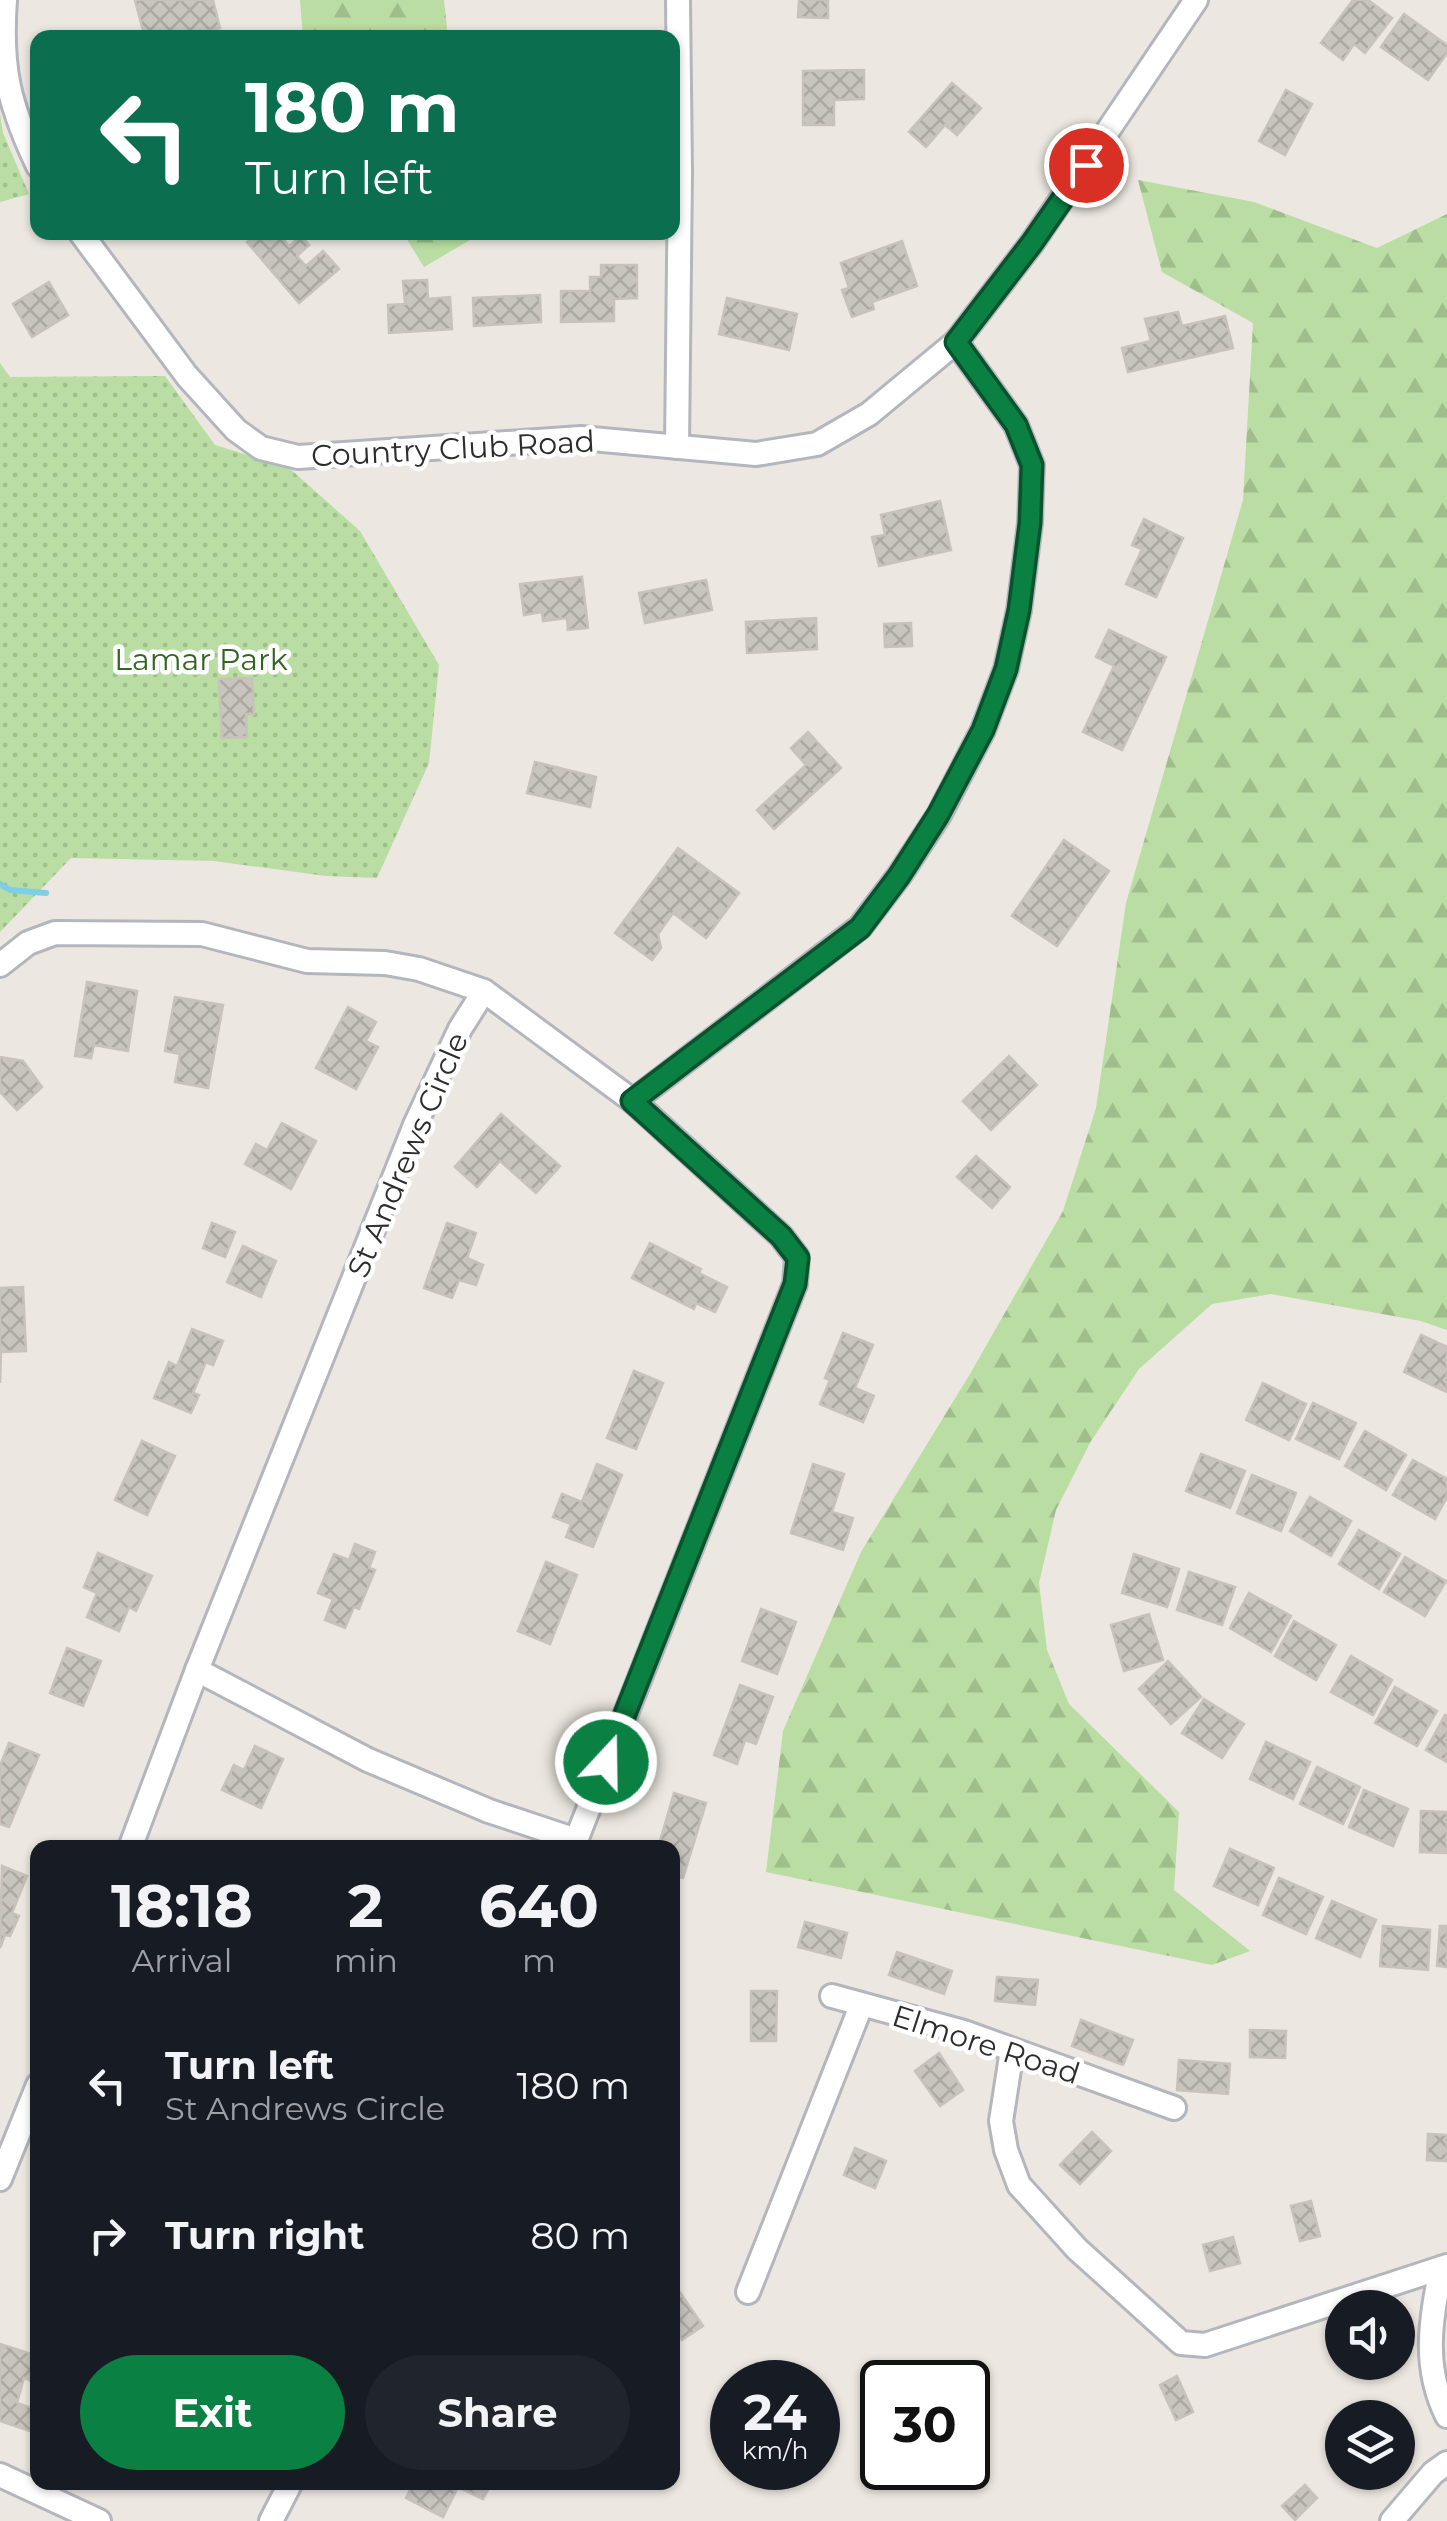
<!DOCTYPE html>
<html lang="en">
<head>
<meta charset="utf-8">
<style>
  body { margin:0; font-family:Montserrat,sans-serif; background:#20242c; color:#f1f3f6; height:100vh; display:flex; flex-direction:column; font-size:38px; white-space:nowrap }
  * { box-sizing:border-box; margin:0 }
  p { font-size:32px; color:#9ea1a6 }
  .icon { flex:none; width:55px; height:55px; fill:none; stroke:currentColor; stroke-width:2; stroke-linecap:round; stroke-linejoin:round }
  .map { position:relative; flex:1; overflow:hidden }
  .details { position:absolute; left:30px; top:1840px; width:650px; height:650px; display:flex; flex-direction:column; background:#171b24; border-radius:20px; box-shadow:0 2px 8px #0004 }
  .details>* { flex:none }
  .banner { position:absolute; left:30px; top:30px; width:650px; height:210px; border-radius:20px; box-shadow:0 2px 8px #0004; background:#0b6e4f; color:#fff; overflow:hidden }
  .buttons { position:absolute; left:1325px; top:2290px; display:grid; gap:20px }
  .buttons a { display:grid; place-items:center; width:90px; height:90px; border-radius:50%; background:#171b24; box-shadow:0 2px 8px #0004; font-size:50px }
  .speed { position:absolute; left:710px; top:2360px; display:flex; gap:20px; font-size:50px; font-weight:700; text-align:center }
  .speed>* { display:grid; place-content:center; width:130px; height:130px; border-radius:50%; background:#171b24; box-shadow:0 2px 8px #0004; line-height:1 }
  .speed small { font-size:25px; font-weight:400 }
  .speed .limit { border:5px solid #111; border-radius:15px; background:#fff; color:#111 }
  .pin { position:absolute; display:grid; place-items:center; width:85px; height:85px; color:#fff; margin:-42px; border:5px solid #fff; border-radius:50%; box-shadow:0 2px 10px #0007 }
  .me { position:absolute; width:110px; margin:-55px; rotate:21deg; stroke-linejoin:round; filter:drop-shadow(0 0 8px #0008) }
  .turn { display:flex; align-items:center; gap:35px; height:210px; padding:0 50px; font-size:45px }
  .turn .icon { width:130px; height:130px; stroke-width:2.5 }
  .turn b { display:block; font-size:70px; line-height:85px }
  .eta { display:flex; justify-content:space-evenly; align-items:center; height:170px; text-align:center }
  .eta b { font-size:60px; font-weight:700; line-height:70px }
  .button { display:flex; gap:20px; margin-top:auto; padding:20px 50px }
  .button a { flex:1; height:115px; border-radius:60px; background:#0b8043; color:#fff; font-size:40px; font-weight:700; line-height:115px; text-align:center }
  .button a+a { background:#20242c; color:#f1f3f6 }
  ul { padding:0; list-style:none }
  li { display:flex; align-items:center; gap:30px; height:150px; padding:0 50px }
  li div { flex:1 }
  li b { display:block; font-size:38px }
  li em { font-style:normal }
  .map>svg:first-child { display:block }
  .grass { fill:url(#grass-dots) }
  .forest { fill:url(#forest-firs) }
  .lines { fill:none; stroke-linecap:round; stroke-linejoin:round }
  .stream { stroke:#7ecee4; stroke-width:6 }
  .building { fill:url(#building-cross-hatch); stroke:#c8c2ba; stroke-width:2.5 }
  .minor-casing { stroke:#b4b6be; stroke-width:28 }
  .minor { stroke:#fff; stroke-width:22 }
  .route-casing { stroke:#07532c; stroke-width:25 }
  .route { stroke:#0b8043; stroke-width:18 }
  .labels { text-anchor:middle; stroke-width:9; stroke-linejoin:round; paint-order:stroke }
  .street-label { font-size:30px; fill:#2c2c2c; stroke:#fff }
  .park-label { font-size:30px; fill:#336422; stroke:#fff }
</style>
</head>
<body>
<div class="map">
<svg width="1447" height="2521" viewBox="0 0 1447 2521">
  <defs>
    <pattern id="grass-dots" width="8" height="8" patternUnits="userSpaceOnUse" patternTransform="scale(2.5)"><rect width="8" height="8" fill="#b9dda2"/><path d="M2 2h.1M6 6h.1" fill="none" stroke="#9fbe8c" stroke-width="1.8" stroke-linecap="round"/></pattern>
    <pattern id="forest-firs" width="22" height="20" patternUnits="userSpaceOnUse" patternTransform="scale(2.5)"><rect width="22" height="20" fill="#b9dda2"/><path d="M5 1l3.5 6h-7zM16 11l3.5 6h-7z" fill="#9fbe8c"/></pattern>
    <pattern id="building-cross-hatch" width="8" height="8" patternUnits="userSpaceOnUse" patternTransform="scale(2.5)"><rect width="8" height="8" fill="#c8c5be"/><path d="M0 0l8 8M0 8l8-8" fill="none" stroke="#aca9a3"/></pattern>
  </defs>
  <rect width="100%" height="100%" fill="#ece7e0"/>
  <!-- grass -->
  <g class="grass">
    <polygon points="0,114 3,133 29,194 0,202"/>
    <polygon points="0,363 10,377 165,376 215,445 289,468 360,531 439,665 429,763 377,878 326,876 214,861 71,858 0,932"/>
  </g>
  <!-- forest -->
  <g class="forest">
    <polygon points="300,0 444,0 448,37 303,37"/>
    <polygon points="1138,180 1254,202 1377,248 1447,214 1447,1330 1421,1321 1271,1294 1212,1304 1139,1369 1091,1441 1056,1510 1039,1583 1047,1650 1069,1704 1179,1812 1174,1890 1250,1951 1212,1965 766,1872 783,1731 861,1552 970,1374 1063,1211 1096,1108 1126,903 1243,500 1253,323 1162,272"/>
    <polygon points="403,233 473,233 475,237 424,267"/>
  </g>
  <g class="lines">
    <!-- stream -->
    <polyline class="stream" points="0,884 10,890 46,893"/>
  </g>
  <!-- building -->
  <g class="building">
    <polygon points="135,0 213,0 220,28 182,38 145,38"/>
    <polygon points="799,0 828,0 828,18 798,17"/>
    <polygon points="1353,0 1368,0 1392,18 1365,53 1354,44 1343,60 1321,43"/>
    <polygon points="1404,14 1447,45 1447,53 1428,80 1381,47"/>
    <polygon points="864,70 864,99 834,100 834,125 803,125 803,71"/>
    <polygon points="952,83 981,108 957,135 945,125 926,147 909,132"/>
    <polygon points="1286,90 1312,104 1285,155 1259,141"/>
    <polygon points="258,232 277,232 289,246 301,236 309,245 297,256 306,266 323,251 339,269 299,303 247,242"/>
    <polygon points="902,241 917,286 872,302 874,309 852,317 842,290 849,288 841,263"/>
    <polygon points="601,265 637,265 637,298 614,299 614,321 561,322 561,291 590,291 590,277 601,277"/>
    <polygon points="427,280 428,299 450,297 452,329 389,333 388,305 405,304 403,281"/>
    <polygon points="49,282 68,315 32,337 13,304"/>
    <polygon points="540,295 541,322 474,326 473,298"/>
    <polygon points="727,298 797,314 789,350 719,334"/>
    <polygon points="1178,312 1182,326 1225,316 1233,348 1128,372 1122,348 1151,341 1145,319"/>
    <polygon points="940,501 951,550 879,566 872,537 885,535 881,515"/>
    <polygon points="1144,519 1183,538 1156,597 1126,584 1142,549 1132,545"/>
    <polygon points="582,577 588,628 568,630 567,618 543,621 542,612 524,615 520,584"/>
    <polygon points="706,580 712,610 645,623 639,593"/>
    <polygon points="816,618 817,649 747,653 746,622"/>
    <polygon points="911,623 912,646 885,647 884,624"/>
    <polygon points="1109,630 1166,657 1122,750 1083,732 1114,666 1096,657"/>
    <polygon points="252,678 254,714 246,714 247,737 222,738 219,679"/>
    <polygon points="808,732 841,768 774,829 757,810 806,765 791,748"/>
    <polygon points="535,762 596,777 590,807 527,793"/>
    <polygon points="1064,840 1109,871 1057,946 1012,916"/>
    <polygon points="678,848 739,893 706,938 673,913 658,934 661,948 652,960 615,933"/>
    <polygon points="87,982 137,991 128,1051 94,1045 91,1058 75,1056"/>
    <polygon points="175,997 223,1005 208,1088 175,1082 180,1054 165,1051"/>
    <polygon points="348,1007 376,1022 366,1041 378,1047 356,1089 316,1068"/>
    <polygon points="1009,1056 1037,1085 991,1130 963,1101"/>
    <polygon points="0,1057 23,1061 42,1087 17,1110 0,1092"/>
    <polygon points="501,1114 560,1166 536,1193 500,1161 477,1187 455,1167"/>
    <polygon points="282,1123 316,1141 291,1189 245,1164 256,1144 267,1150"/>
    <polygon points="976,1156 1010,1187 992,1208 957,1177"/>
    <polygon points="212,1223 235,1232 225,1257 203,1248"/>
    <polygon points="447,1223 476,1233 467,1258 483,1265 476,1285 459,1280 452,1298 424,1288"/>
    <polygon points="650,1243 701,1269 699,1273 727,1287 715,1312 696,1303 694,1309 632,1278"/>
    <polygon points="243,1246 276,1261 261,1297 227,1282"/>
    <polygon points="23,1287 26,1351 1,1352 0,1383 0,1288"/>
    <polygon points="192,1329 223,1341 213,1365 206,1362 193,1393 199,1395 191,1413 154,1398 169,1362 177,1366"/>
    <polygon points="843,1333 873,1345 855,1388 874,1396 863,1422 820,1404 830,1380 825,1378"/>
    <polygon points="1421,1335 1447,1347 1447,1392 1404,1372"/>
    <polygon points="634,1371 663,1383 636,1449 607,1438"/>
    <polygon points="1263,1383 1306,1404 1289,1440 1246,1420"/>
    <polygon points="1313,1403 1356,1423 1339,1459 1296,1439"/>
    <polygon points="1365,1431 1406,1455 1386,1490 1345,1466"/>
    <polygon points="142,1441 175,1456 147,1515 115,1500"/>
    <polygon points="1201,1454 1245,1471 1230,1508 1186,1491"/>
    <polygon points="1413,1460 1447,1479 1447,1497 1435,1519 1393,1495"/>
    <polygon points="597,1464 622,1475 593,1547 566,1537 571,1524 553,1517 562,1494 582,1502"/>
    <polygon points="813,1464 844,1474 832,1512 853,1518 843,1550 791,1533"/>
    <polygon points="1252,1475 1296,1493 1281,1531 1237,1513"/>
    <polygon points="1310,1497 1351,1521 1331,1556 1290,1531"/>
    <polygon points="1359,1530 1400,1554 1379,1589 1339,1564"/>
    <polygon points="355,1544 375,1552 369,1568 375,1570 359,1609 354,1607 345,1628 325,1620 333,1599 318,1593 334,1554 349,1560"/>
    <polygon points="98,1553 152,1576 136,1611 129,1607 119,1631 87,1617 97,1593 84,1587"/>
    <polygon points="1134,1554 1179,1569 1167,1607 1122,1593"/>
    <polygon points="1405,1557 1446,1581 1425,1616 1384,1592"/>
    <polygon points="546,1562 577,1575 550,1644 518,1631"/>
    <polygon points="1189,1572 1235,1587 1222,1625 1177,1610"/>
    <polygon points="1249,1593 1291,1616 1271,1652 1230,1628"/>
    <polygon points="761,1609 796,1622 777,1674 742,1661"/>
    <polygon points="1149,1614 1163,1660 1124,1671 1111,1625"/>
    <polygon points="1294,1621 1336,1645 1316,1680 1275,1656"/>
    <polygon points="67,1648 101,1661 83,1706 50,1693"/>
    <polygon points="1351,1656 1392,1680 1373,1715 1331,1692"/>
    <polygon points="1168,1661 1201,1697 1171,1724 1139,1689"/>
    <polygon points="740,1685 773,1697 756,1744 745,1740 737,1764 714,1755"/>
    <polygon points="1395,1687 1437,1711 1417,1746 1375,1723"/>
    <polygon points="1204,1699 1244,1724 1222,1758 1182,1733"/>
    <polygon points="1445,1715 1447,1716 1447,1762 1426,1750"/>
    <polygon points="1266,1742 1310,1762 1293,1799 1250,1779"/>
    <polygon points="9,1743 39,1755 9,1827 0,1824 0,1766"/>
    <polygon points="255,1746 283,1759 261,1808 222,1790 234,1765 244,1770"/>
    <polygon points="1317,1767 1360,1787 1343,1824 1300,1804"/>
    <polygon points="1364,1790 1408,1809 1393,1846 1349,1827"/>
    <polygon points="674,1793 706,1803 683,1878 672,1875 672,1848 658,1848"/>
    <polygon points="1421,1811 1447,1812 1447,1853 1420,1852"/>
    <polygon points="1230,1849 1274,1868 1258,1905 1214,1886"/>
    <polygon points="2,1866 27,1876 12,1913 19,1916 10,1936 5,1935 0,1948"/>
    <polygon points="1279,1878 1323,1897 1306,1934 1263,1915"/>
    <polygon points="1332,1901 1376,1920 1360,1957 1316,1938"/>
    <polygon points="805,1922 847,1933 841,1958 798,1947"/>
    <polygon points="1383,1926 1430,1930 1428,1970 1380,1966"/>
    <polygon points="1440,1926 1447,1926 1447,1967 1437,1966"/>
    <polygon points="897,1952 952,1971 944,1994 889,1975"/>
    <polygon points="997,1977 1038,1980 1035,2005 995,2001"/>
    <polygon points="751,1991 777,1991 776,2041 751,2041"/>
    <polygon points="1081,2020 1133,2040 1123,2065 1072,2046"/>
    <polygon points="1250,2030 1286,2031 1285,2058 1250,2057"/>
    <polygon points="939,2053 963,2090 940,2106 915,2071"/>
    <polygon points="1179,2060 1230,2064 1228,2094 1177,2090"/>
    <polygon points="1092,2132 1111,2151 1080,2184 1060,2165"/>
    <polygon points="1428,2134 1447,2135 1447,2161 1427,2160"/>
    <polygon points="855,2148 886,2161 875,2188 844,2175"/>
    <polygon points="1311,2201 1320,2236 1300,2241 1291,2206"/>
    <polygon points="1233,2237 1240,2263 1210,2271 1203,2245"/>
    <polygon points="677,2288 703,2326 682,2340 672,2326 672,2292"/>
    <polygon points="0,2344 38,2356 34,2382 24,2378 17,2403 38,2410 36,2433 0,2421"/>
    <polygon points="1177,2376 1193,2412 1176,2420 1160,2385"/>
    <polygon points="414,2482 492,2482 483,2499 458,2487 443,2517 406,2498"/>
    <polygon points="1305,2485 1317,2498 1295,2520 1282,2506"/>
  </g>
  <g class="lines">
    <defs>
      <g id="minor">
        <path d="M 5,0 C 0,68 9,105 38,166"/>
        <polyline points="80,232 187,376 236,430 261,448 298,457 314,456 581,438 756,454 817,444 869,414 956,342 1032,243 1196,0"/>
        <polyline points="677,447 680,172 678,0"/>
        <polyline points="0,965 28,943 55,933 202,934 307,961 385,963 419,969 484,991"/>
        <polyline points="633,1101 860,927 899,876 939,815 983,730 1006,669 1019,610 1030,523 1032,465 1016,425 956,342"/>
        <polyline points="197,1670 368,1760 489,1811 576,1840"/>
        <polyline points="130,1848 197,1670 415,1125 460,1029 484,991 633,1101 781,1236 797,1257 795,1284 573,1848"/>
        <polyline points="832,1996 964,2032 1174,2108"/>
        <polyline points="1012,2050 1001,2121 1006,2150 1019,2185 1077,2249 1181,2343 1205,2345 1447,2266"/>
        <polyline points="0,2179 38,2085"/>
        <path d="M 1441,2268 C 1431,2320 1422,2366 1447,2416"/>
        <polyline points="748,2292 861,2006"/>
        <polyline points="0,2475 99,2521"/>
        <polyline points="271,2521 291,2482"/>
        <polyline points="1392,2521 1433,2473 1447,2463"/>
      </g>
    </defs>
    <!-- minor casing -->
    <use href="#minor" class="minor-casing"/>
    <!-- minor -->
    <use href="#minor" class="minor"/>
  </g>
  <g class="lines">
    <defs>
      <polyline id="route" points="606,1762 795,1284 798,1258 781,1236 632,1101 860,928 899,876 938,815 983,730 1006,669 1019,610 1030,523 1032,465 1016,425 956,342 1032,243 1086,165"/>
    </defs>
    <!-- route casing -->
    <use href="#route" class="route-casing"/>
    <!-- route -->
    <use href="#route" class="route"/>
  </g>
  <g class="labels">
    <!-- street labels -->
    <g class="street-label">
      <text transform="translate(453 449) rotate(-3)" y="10">Country Club Road</text>
      <text transform="translate(408 1155) rotate(-67)" y="10">St Andrews Circle</text>
      <text transform="translate(986 2045) rotate(18)" y="10">Elmore Road</text>
    </g>
    <!-- park labels -->
    <g class="park-label">
      <text x="201" y="670">Lamar Park</text>
    </g>
  </g>
</svg>
<div class="buttons">
<a><svg class="icon" aria-label="sound" viewBox="0 0 24 24"><path d="M4 9h4l5-4v14l-5-4H4zM17 9q2 3 0 6"/></svg></a>
<a><svg class="icon" aria-label="layers" viewBox="0 0 24 24"><path d="M12 4l9 5-9 5-9-5zM3 14l9 5 9-5"/></svg></a>
</div>
<div class="speed"><div>24<small>km/h</small></div><div class="limit">30</div></div>
<div class="pin" style="left:1086px;top:165px;background:#d93025"><svg class="icon" aria-label="arrive" viewBox="0 0 24 24"><path d="M6 21V4h12l-3 4 3 4H6"/></svg></div>
<svg class="me" style="left:606px;top:1762px" viewBox="-20 -20 40 40"><circle r="17" fill="#0b8043" stroke="#fff" stroke-width="3"/><path d="M0-11L8 9 0 5-8 9z" fill="#fff"/></svg>
<div class="banner">
<div class="turn"><svg class="icon" aria-label="left" viewBox="0 0 24 24"><path d="M17 20v-9H6M10 6l-5 5 5 5"/></svg><div><b>180 m</b>Turn left</div></div>
</div>
<section class="details">
<div class="eta">
<div><b>18:18</b><p>Arrival</p></div>
<div><b>2</b><p>min</p></div>
<div><b>640</b><p>m</p></div>
</div>
<ul>
<li><svg class="icon" aria-label="left" viewBox="0 0 24 24"><path d="M17 20v-9H6M10 6l-5 5 5 5"/></svg><div><b>Turn left</b><p>St Andrews Circle</p></div><em>180 m</em></li>
<li><svg class="icon" aria-label="right" viewBox="0 0 24 24"><path d="M7 20v-9h11M14 6l5 5-5 5"/></svg><div><b>Turn right</b></div><em>80 m</em></li>
</ul>
<div class="button"><a>Exit</a><a>Share</a></div>
</section>
</div>
</body>
</html>
